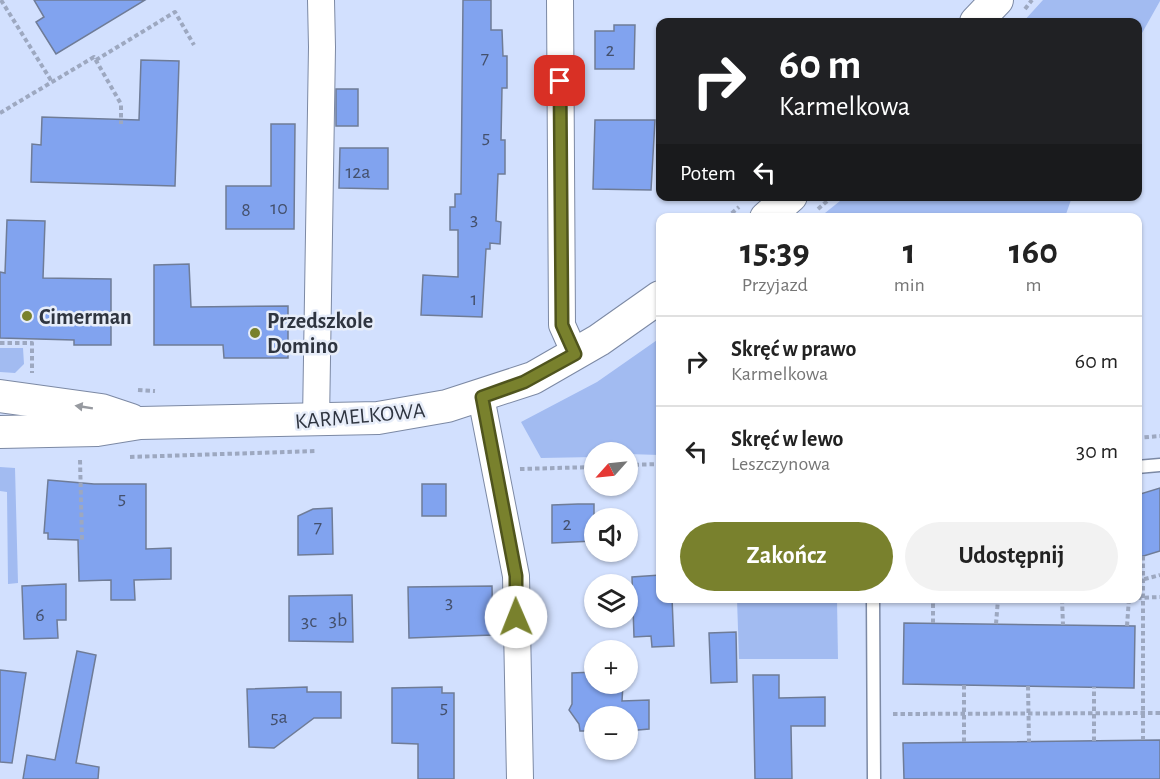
<!DOCTYPE html>
<html lang="pl">
<head>
<meta charset="utf-8">
<style>
  body { margin:0; font-family:"Alegreya Sans",sans-serif; background:#f2f2f2; color:#222; height:100vh; display:flex; flex-direction:column; font-size:22px; white-space:nowrap }
  * { box-sizing:border-box; margin:0 }
  p { font-size:20px; color:#767676 }
  .icon { flex:none; width:33px; height:33px; fill:none; stroke:currentColor; stroke-width:2; stroke-linecap:round; stroke-linejoin:round }
  .map { position:relative; flex:1; overflow:hidden }
  .side { position:absolute; left:656px; top:213px; width:486px; height:390px; display:flex; flex-direction:column; background:#fff; border-radius:12px; box-shadow:0 2px 4px #0004 }
  .side>* { flex:none }
  .hud { position:absolute; left:656px; top:18px; width:486px; height:183px; border-radius:12px; box-shadow:0 2px 4px #0004; background:#202124; color:#fff; overflow:hidden }
  .needle { width:39px; rotate:243deg }
  .tools { position:absolute; left:584px; top:442px; display:grid; gap:12px }
  .tools a { display:grid; place-items:center; width:54px; height:54px; border-radius:50%; background:#fff; box-shadow:0 2px 4px #0004; font-size:30px }
  .pin { position:absolute; display:grid; place-items:center; width:51px; height:51px; color:#fff; margin:-26px; border-radius:12px; box-shadow:0 3px 9px #0006 }
  .me { position:absolute; width:66px; margin:-33px; rotate:359deg; stroke-linejoin:round; filter:drop-shadow(0 0 4px #0008) }
  .turn { display:flex; align-items:center; gap:21px; height:126px; padding:0 24px; font-size:27px }
  .turn .icon { width:78px; height:78px; stroke-width:2.5 }
  .turn b { display:block; font-size:42px; line-height:51px }
  .then { display:flex; align-items:center; height:57px; padding:0 24px; background:#0003; gap:12px; font-size:22px }
  .eta { display:flex; justify-content:space-evenly; align-items:center; height:102px; text-align:center }
  .eta b { font-size:36px; font-weight:700; line-height:42px }
  .cta { display:flex; gap:12px; margin-top:auto; padding:12px 24px }
  .cta a { flex:1; height:69px; border-radius:36px; background:#79812d; color:#fff; font-size:24px; font-weight:700; line-height:69px; text-align:center }
  .cta a+a { background:#f2f2f2; color:#222 }
  ul { padding:0; list-style:none }
  li { display:flex; align-items:center; gap:18px; height:90px; padding:0 24px; border-top:2px solid #e0e0e0 }
  li div { flex:1 }
  li b { display:block; font-size:22px }
  li em { font-style:normal }
  .map>svg:first-child { display:block }
  .green { fill:#a2bbf1 }
  .building { fill:#81a3ef; stroke:#6f7c97; stroke-width:1.5 }
  .lines { fill:none; stroke-linecap:round; stroke-linejoin:round }
  .service-casing { stroke:#7c89a4; stroke-width:15 }
  .minor-casing { stroke:#7c89a4; stroke-width:28 }
  .tertiary-casing { stroke:#7c89a4; stroke-width:34 }
  .path { stroke:#9da8c0; stroke-width:4; stroke-dasharray:4.5 3; stroke-linecap:butt }
  .service { stroke:#fff; stroke-width:12 }
  .minor { stroke:#fff; stroke-width:26 }
  .tertiary { stroke:#fff; stroke-width:32 }
  .oneway { fill:#979aa0 }
  .route-casing { stroke:#4f541d; stroke-width:15 }
  .route { stroke:#79812d; stroke-width:10 }
  .poi-dot { fill:#79812d; stroke:#e7edf9; stroke-width:2 }
  .labels { text-anchor:middle; stroke-width:5; stroke-linejoin:round; paint-order:stroke }
  .number-label { font-size:20px; fill:#44506c }
  .poi-label { font-size:22px; font-weight:bold; fill:#2f3540; stroke:#e7edf9; text-anchor:start }
  .street-label { font-size:22px; fill:#2f3540; stroke:#e7edf9 }
</style>
</head>
<body>
<div class="map">
<svg width="1160" height="779" viewBox="0 0 1160 779">
  <rect width="100%" height="100%" fill="#d2e0fe"/>
  <!-- green -->
  <g class="green">
    <polygon points="1043,0 1160,0 1160,1 1137,42 1137,22 1023,22"/>
    <polygon points="845,197 845,196 1072,197 1065,217 820,217"/>
    <polygon points="660,338 660,455 594,453 594,457 541,458 521,422 597,382"/>
    <polygon points="0,348 23,348 24,364 15,373 0,372"/>
    <polygon points="0,467 15,468 18,583 8,584 7,492 0,491"/>
    <polygon points="737,599 837,599 838,659 739,659"/>
  </g>
  <!-- building -->
  <g class="building">
    <polygon points="34,0 145,0 56,54 36,22 44,17"/>
    <polygon points="463,0 491,0 491,30 502,30 503,56 507,56 507,88 502,88 501,140 505,140 505,174 498,174 496,221 501,222 500,244 490,243 490,249 486,249 482,317 421,315 423,275 458,277 458,230 450,230 450,207 455,207 455,194 461,194"/>
    <polygon points="614,25 635,25 634,69 595,69 595,31 614,31"/>
    <polygon points="141,60 179,61 175,186 31,182 32,144 41,145 42,117 139,120"/>
    <rect x="336" y="89" width="22" height="37"/>
    <polygon points="595,120 655,120 651,190 593,189"/>
    <polygon points="271,124 295,124 294,229 226,229 226,186 271,186"/>
    <polygon points="340,148 388,148 388,189 339,188"/>
    <polygon points="7,220 45,221 43,278 111,279 111,345 74,345 74,340 0,338 0,272 5,273"/>
    <polygon points="189,264 191,307 288,306 288,358 224,358 223,345 154,345 154,265"/>
    <polygon points="48,480 94,484 146,484 146,549 171,548 171,579 134,580 135,600 111,600 111,580 79,581 78,540 48,539 48,533 44,533"/>
    <rect x="422" y="484" width="24" height="32"/>
    <polygon points="1160,488 1160,551 1137,558 1137,495"/>
    <polygon points="578,504 594,504 594,541 552,543 552,505"/>
    <polygon points="332,508 333,554 298,555 298,516 313,509"/>
    <polygon points="660,575 660,598 672,598 674,646 652,647 651,636 634,637 632,577"/>
    <polygon points="66,584 66,620 57,620 58,638 24,639 22,586"/>
    <polygon points="492,586 493,635 409,638 408,587"/>
    <polygon points="352,595 353,642 289,641 289,596"/>
    <polygon points="904,623 1135,626 1134,688 903,684"/>
    <polygon points="736,632 737,682 711,683 709,633"/>
    <polygon points="77,651 96,655 76,763 99,767 98,779 23,779 27,755 55,760"/>
    <polygon points="0,670 26,673 12,763 0,762"/>
    <polygon points="594,672 594,684 623,684 622,701 649,700 649,729 627,731 627,717 594,717 594,731 580,731 579,724 569,710 572,704 572,673"/>
    <polygon points="753,675 779,675 779,698 825,697 825,726 791,726 792,779 755,779"/>
    <polygon points="307,687 307,692 341,692 341,718 314,718 274,748 249,747 247,689"/>
    <polygon points="442,687 442,693 454,693 454,779 418,779 418,744 392,743 392,688"/>
    <polygon points="1160,740 1160,779 904,779 903,743"/>
  </g>
  <g class="lines">
    <defs>
      <g id="service">
        <polyline points="1137,467 1160,465"/>
        <polyline points="873,598 874,779"/>
      </g>
      <g id="minor">
        <polyline points="560,0 562,325 575,354"/>
        <polyline points="481,397 516,576 520,779"/>
        <polyline points="316,421 322,47 321,0"/>
      </g>
      <g id="tertiary">
        <polyline points="976,22 997,0"/>
        <polyline points="766,218 791,196"/>
        <polyline points="0,396 101,410 131,420"/>
        <polyline points="0,432 97,430 140,423 378,418 447,406 533,378 599,340 660,297"/>
      </g>
    </defs>
    <!-- service casing -->
    <use href="#service" class="service-casing"/>
    <!-- minor casing -->
    <use href="#minor" class="minor-casing"/>
    <!-- tertiary casing -->
    <use href="#tertiary" class="tertiary-casing"/>
    <!-- path -->
    <g class="path">
      <polyline points="1,0 52,82"/>
      <polyline points="1025,9 1032,0"/>
      <polyline points="96,60 175,12 194,45"/>
      <polyline points="0,113 94,57 121,104 121,124"/>
      <polyline points="818,209 833,196"/>
      <polyline points="726,218 739,207"/>
      <polyline points="0,343 32,343 32,373"/>
      <polyline points="138,390 155,391"/>
      <polyline points="1137,438 1160,436"/>
      <polyline points="130,457 317,451"/>
      <polyline points="80,460 82,540"/>
      <polyline points="627,465 660,464"/>
      <polyline points="520,469 594,467"/>
      <polyline points="1143,556 1143,740"/>
      <polyline points="1137,581 1160,575"/>
      <polyline points="970,598 1117,598"/>
      <polyline points="1137,598 1160,597"/>
      <polyline points="1062,599 1063,625"/>
      <polyline points="933,623 933,598"/>
      <polyline points="996,624 998,599"/>
      <polyline points="1127,626 1129,598"/>
      <polyline points="1028,686 1029,742"/>
      <polyline points="893,714 1160,713"/>
      <polyline points="1094,741 1094,687"/>
      <polyline points="964,742 964,685"/>
    </g>
    <!-- service -->
    <use href="#service" class="service"/>
    <!-- minor -->
    <use href="#minor" class="minor"/>
    <!-- tertiary -->
    <use href="#tertiary" class="tertiary"/>
  </g>
  <!-- one-way arrows -->
  <defs><path id="oneway-solid" d="M-6-.8H1V-3.2L6.5 0L1 3.2V.8H-6Z" transform="scale(1.5)"/></defs>
  <use class="oneway" href="#oneway-solid" transform="translate(84 407) rotate(-171)"/>
  <g class="lines">
    <defs>
      <polyline id="route" points="516,617 516,576 482,397 524,382 575,354 562,325 560,81"/>
    </defs>
    <!-- route casing -->
    <use href="#route" class="route-casing"/>
    <!-- route -->
    <use href="#route" class="route"/>
  </g>
  <!-- markers -->
  <g class="poi-dot">
    <circle cx="27" cy="316" r="6"/>
    <circle cx="255" cy="333" r="6"/>
  </g>
  <g class="labels">
    <!-- number labels -->
    <g class="number-label">
      <text x="610" y="56">2</text>
      <text x="485" y="64">7</text>
      <text x="486" y="143">5</text>
      <text x="358" y="178">12a</text>
      <text x="279" y="214">10</text>
      <text x="246" y="216">8</text>
      <text x="474" y="225">3</text>
      <text x="474" y="305">1</text>
      <text x="122" y="504">5</text>
      <text x="567" y="530">2</text>
      <text x="318" y="533">7</text>
      <text x="449" y="608">3</text>
      <text x="40" y="621">6</text>
      <text x="338" y="626">3b</text>
      <text x="309" y="627">3c</text>
      <text x="444" y="713">5</text>
      <text x="279" y="723">5a</text>
    </g>
    <!-- poi labels -->
    <g class="poi-label">
      <text x="39" y="324">Cimerman</text>
      <text x="267" y="328">Przedszkole<tspan x="267" dy="25">Domino</tspan></text>
    </g>
    <!-- street labels -->
    <g class="street-label">
      <text transform="translate(360 415) rotate(-5)" y="8">KARMELKOWA</text>
    </g>
  </g>
</svg>
<div class="tools">
<a><svg class="needle" viewBox="-14 -14 28 28"><path d="M0-13l5 13h-10z" fill="#e53935"/><path d="M0 13l5-13h-10z" fill="#767676"/></svg></a>
<a><svg class="icon" aria-label="sound" viewBox="0 0 24 24"><path d="M4 9h4l5-4v14l-5-4H4zM17 9q2 3 0 6"/></svg></a>
<a><svg class="icon" aria-label="layers" viewBox="0 0 24 24"><path d="M12 4l9 5-9 5-9-5zM3 14l9 5 9-5"/></svg></a>
<a>+</a>
<a>−</a>
</div>
<div class="pin" style="left:560px;top:81px;background:#d93025"><svg class="icon" aria-label="arrive" viewBox="0 0 24 24"><path d="M6 21V4h12l-3 4 3 4H6"/></svg></div>
<svg class="me" style="left:516px;top:617px" viewBox="-20 -20 40 40"><circle r="19" fill="#fff"/><path d="M0-13L10 11 0 6-10 11z" fill="#79812d"/></svg>
<div class="hud">
<div class="turn"><svg class="icon" aria-label="right" viewBox="0 0 24 24"><path d="M7 20v-9h11M14 6l5 5-5 5"/></svg><div><b>60 m</b>Karmelkowa</div></div>
<div class="then">Potem<svg class="icon" aria-label="left" viewBox="0 0 24 24"><path d="M17 20v-9H6M10 6l-5 5 5 5"/></svg></div>
</div>
<section class="side">
<div class="eta">
<div><b>15:39</b><p>Przyjazd</p></div>
<div><b>1</b><p>min</p></div>
<div><b>160</b><p>m</p></div>
</div>
<ul>
<li><svg class="icon" aria-label="right" viewBox="0 0 24 24"><path d="M7 20v-9h11M14 6l5 5-5 5"/></svg><div><b>Skręć w prawo</b><p>Karmelkowa</p></div><em>60 m</em></li>
<li><svg class="icon" aria-label="left" viewBox="0 0 24 24"><path d="M17 20v-9H6M10 6l-5 5 5 5"/></svg><div><b>Skręć w lewo</b><p>Leszczynowa</p></div><em>30 m</em></li>
</ul>
<div class="cta"><a>Zakończ</a><a>Udostępnij</a></div>
</section>
</div>
</body>
</html>
